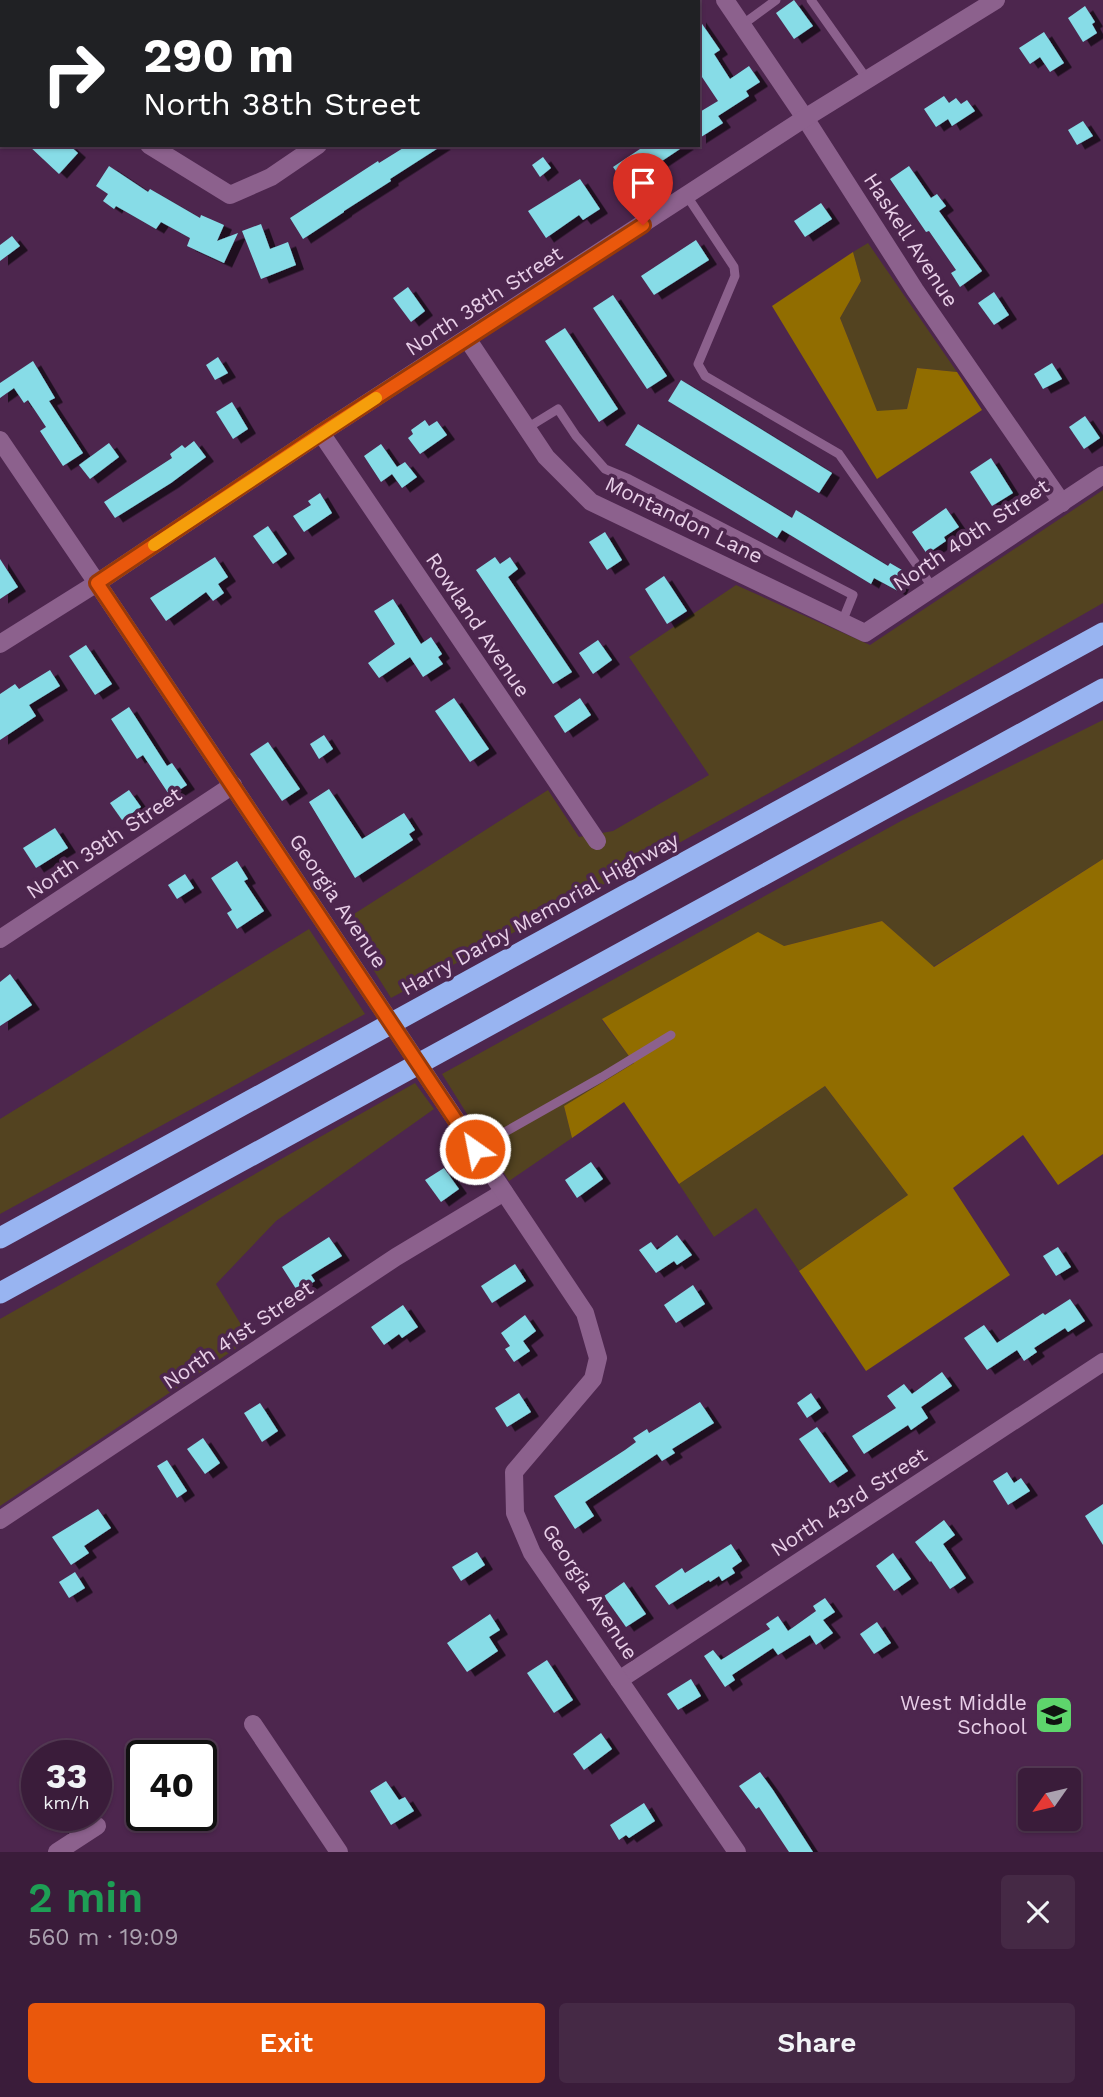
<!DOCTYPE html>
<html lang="en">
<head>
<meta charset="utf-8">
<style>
  body { margin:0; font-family:"Work Sans",sans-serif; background:#452945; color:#f1f3f6; height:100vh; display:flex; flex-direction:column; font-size:26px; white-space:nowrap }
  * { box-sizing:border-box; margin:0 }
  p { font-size:23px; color:#aba1af }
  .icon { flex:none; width:38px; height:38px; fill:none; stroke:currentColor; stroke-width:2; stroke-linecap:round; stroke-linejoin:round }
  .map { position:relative; height:1852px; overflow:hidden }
  .side { display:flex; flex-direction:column; background:#3a1c3a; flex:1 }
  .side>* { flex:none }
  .top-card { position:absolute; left:0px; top:0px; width:700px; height:147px; box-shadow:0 2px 5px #0004,0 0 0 2px #543a54; background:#202124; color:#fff; overflow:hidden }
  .needle { width:46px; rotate:236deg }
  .fabs { position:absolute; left:1018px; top:1768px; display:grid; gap:14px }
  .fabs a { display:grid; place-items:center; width:63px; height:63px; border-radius:7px; background:#3a1c3a; box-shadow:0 2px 5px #0004,0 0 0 2px #543a54; font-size:35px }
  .speed { position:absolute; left:21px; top:1740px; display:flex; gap:14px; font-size:35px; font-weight:700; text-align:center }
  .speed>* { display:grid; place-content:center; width:91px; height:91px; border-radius:50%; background:#3a1c3a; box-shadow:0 2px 5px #0004,0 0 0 2px #543a54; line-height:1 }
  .speed small { font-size:18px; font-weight:400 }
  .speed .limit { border:4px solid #111; border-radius:10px; background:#fff; color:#111 }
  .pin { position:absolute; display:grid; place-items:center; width:60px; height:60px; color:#fff; margin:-72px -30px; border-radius:50% 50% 50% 0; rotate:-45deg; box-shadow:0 0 7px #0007 }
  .pin .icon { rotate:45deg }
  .me { position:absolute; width:77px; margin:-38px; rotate:327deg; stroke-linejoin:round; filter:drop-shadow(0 0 5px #0008) }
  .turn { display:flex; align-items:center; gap:24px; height:147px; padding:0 28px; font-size:32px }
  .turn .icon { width:91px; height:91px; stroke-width:2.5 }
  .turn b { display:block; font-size:49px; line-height:60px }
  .round { display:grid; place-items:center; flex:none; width:74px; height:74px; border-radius:7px; background:#452945 }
  .overview { display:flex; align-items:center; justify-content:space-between; height:119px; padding:0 28px }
  h1 { font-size:42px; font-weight:600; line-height:52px; color:#1e9e55 }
  .button { display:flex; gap:14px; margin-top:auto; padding:14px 28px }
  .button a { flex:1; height:80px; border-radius:7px; background:#ea580c; color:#fff; font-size:28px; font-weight:600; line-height:80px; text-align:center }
  .button a+a { background:#452945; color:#f1f3f6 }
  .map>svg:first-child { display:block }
  .green { fill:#534320 }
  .forest { fill:#916d00 }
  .building { fill:#87dce7; filter:url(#shadow) }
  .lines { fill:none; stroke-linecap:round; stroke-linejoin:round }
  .service { stroke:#8c618d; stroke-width:9 }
  .minor { stroke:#8c618d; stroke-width:18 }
  .tertiary { stroke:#8c618d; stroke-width:18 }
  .motorway { stroke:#98b4f1; stroke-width:21 }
  .route-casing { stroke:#983908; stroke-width:18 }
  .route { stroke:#ea580c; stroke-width:12 }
  .slow { stroke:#f59e0b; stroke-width:12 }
  .labels { text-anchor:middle; stroke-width:7; stroke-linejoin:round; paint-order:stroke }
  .street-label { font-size:21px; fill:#e8cfe8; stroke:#4d264e }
  .poi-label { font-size:21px; fill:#e8cfe8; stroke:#4d264e; text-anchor:end }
</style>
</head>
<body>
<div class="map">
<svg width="1103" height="1852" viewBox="0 0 1103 1852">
  <defs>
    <filter id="shadow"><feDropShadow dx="8" dy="4.5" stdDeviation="0" flood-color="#0009"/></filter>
  </defs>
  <rect width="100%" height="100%" fill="#4d264e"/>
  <!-- green -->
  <g class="green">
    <polygon points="868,243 957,372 917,368 907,409 877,412 840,318 861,281 853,252"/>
    <polygon points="1103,490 1103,603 850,748 625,873 391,998 343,921 548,790 579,837 613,831 709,775 629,657 736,585 870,645"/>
    <polygon points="1103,720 1103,859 933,967 882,921 784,946 602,1020 634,1063 564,1106 572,1138 509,1181 442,1074 901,821"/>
    <polygon points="309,929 365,1014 0,1214 0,1119"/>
    <polygon points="415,1083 434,1109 276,1221 216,1284 250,1339 0,1506 0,1319"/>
    <polygon points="825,1086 908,1195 799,1271 756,1208 714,1237 679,1184"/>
  </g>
  <!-- forest -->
  <g class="forest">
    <polygon points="853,252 861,281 840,318 877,411 907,409 917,368 957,372 982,410 877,479 772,306"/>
    <polygon points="1103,859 1103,1154 1058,1185 1023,1135 953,1188 1010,1275 866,1371 799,1271 908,1195 825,1086 679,1184 624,1102 572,1138 564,1106 634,1063 602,1019 758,932 784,946 882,921 934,967"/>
  </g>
  <!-- building -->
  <g class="building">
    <polygon points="794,0 813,26 794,39 776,13"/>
    <polygon points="1085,6 1095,22 1092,24 1097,33 1083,42 1068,18"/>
    <polygon points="698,18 720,50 714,54 730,79 749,66 760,82 746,91 749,96 718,116 723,123 698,139 698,113 718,101 698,71"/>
    <polygon points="1044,32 1064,63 1050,72 1040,57 1030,64 1019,48"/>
    <polygon points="944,96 949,103 956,98 961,104 967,100 975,111 952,126 948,119 936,127 924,109"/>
    <polygon points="1083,121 1093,136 1077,145 1068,130"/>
    <polygon points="28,145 69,145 78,153 59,174"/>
    <polygon points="408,145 443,145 390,179 391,181 344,211 344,212 303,239 290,218 378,161 379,163"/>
    <polygon points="646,145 686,145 626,185 613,167"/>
    <polygon points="543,157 551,168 540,177 532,165"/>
    <polygon points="109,166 148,192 150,189 200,218 201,215 224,225 217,241 238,233 224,263 187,246 190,238 161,222 156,229 116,206 114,209 103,201 108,194 96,186"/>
    <polygon points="909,166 931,198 937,194 946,206 939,211 982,271 960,287 951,273 956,270 929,231 926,232 890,179"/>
    <polygon points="580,179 600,209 583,220 579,215 546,238 528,211"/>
    <polygon points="821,203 832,219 805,237 794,221"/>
    <polygon points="261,224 270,249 288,242 296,265 261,279 242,231"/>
    <polygon points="12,236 20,246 0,261 0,245"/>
    <polygon points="696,240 709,260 654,295 641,276"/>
    <polygon points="408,287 425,311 411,322 393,298"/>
    <polygon points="994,292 1009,315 994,325 978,303"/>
    <polygon points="613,295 667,376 647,389 593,308"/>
    <polygon points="565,328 618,409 599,422 545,341"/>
    <polygon points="218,357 228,373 215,380 206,365"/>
    <polygon points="33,361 55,398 49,401 83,453 63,466 40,431 46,427 28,400 24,403 14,388 0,398 0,383"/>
    <polygon points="1052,363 1062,379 1043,389 1034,374"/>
    <polygon points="681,380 832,473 819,493 668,401"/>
    <polygon points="232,402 248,429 233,439 216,412"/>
    <polygon points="1085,416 1100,438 1084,449 1069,427"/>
    <polygon points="425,420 429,426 437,421 447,435 420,454 408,438 413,434 411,430"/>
    <polygon points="638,424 792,518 796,510 888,566 890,563 907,573 898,591 874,578 871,584 782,530 777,538 625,445"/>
    <polygon points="194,441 206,457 171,483 115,518 104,502 172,458 170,454 182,445 185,448"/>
    <polygon points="109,443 119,457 90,479 79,465"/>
    <polygon points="381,444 397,467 405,462 417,477 402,488 392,474 381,482 364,456"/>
    <polygon points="991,458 1013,493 992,506 970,472"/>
    <polygon points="320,493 332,513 304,532 293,516 311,505 308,501"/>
    <polygon points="946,508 959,527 944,537 946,541 927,554 912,532"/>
    <polygon points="268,526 287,554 273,564 253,536"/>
    <polygon points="605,532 622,560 607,570 589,542"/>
    <polygon points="215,557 228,577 218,584 224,593 213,601 206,592 166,621 150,598"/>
    <polygon points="495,557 500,564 510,557 518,569 508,577 572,672 553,684 476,570"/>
    <polygon points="0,559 18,587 0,599"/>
    <polygon points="664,576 687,611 667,624 645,589"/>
    <polygon points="393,599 421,644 431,637 442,654 438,657 443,664 423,677 410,657 379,678 368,663 395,644 374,611"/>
    <polygon points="598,640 612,660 593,674 579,653"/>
    <polygon points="86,645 112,684 95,695 69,656"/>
    <polygon points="50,670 60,686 29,705 36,716 0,740 0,694 15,684 19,689"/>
    <polygon points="454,698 489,749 470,762 435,711"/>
    <polygon points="580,698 591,715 565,733 554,716"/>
    <polygon points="129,707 167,766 172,763 187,785 170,796 143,755 137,759 111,719"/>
    <polygon points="324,735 333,749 319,759 310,744"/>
    <polygon points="268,742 300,789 282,801 250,754"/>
    <polygon points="329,789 362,839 404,813 415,830 409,834 413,840 355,878 309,802"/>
    <polygon points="129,790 141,807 122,820 110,803"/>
    <polygon points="55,828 68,848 36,868 23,848"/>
    <polygon points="237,861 248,879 244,881 264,911 237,929 227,913 232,910 211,878"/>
    <polygon points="185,874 194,888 177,899 168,885"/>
    <polygon points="10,974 32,1005 0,1026 0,982"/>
    <polygon points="591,1162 603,1179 577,1198 565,1180"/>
    <polygon points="444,1168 459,1189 441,1202 425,1180"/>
    <polygon points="677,1235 692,1255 677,1265 674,1261 656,1273 639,1250 651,1242 657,1250"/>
    <polygon points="329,1237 342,1256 311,1275 315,1281 298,1292 282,1267"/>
    <polygon points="1058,1247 1071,1267 1056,1276 1043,1256"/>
    <polygon points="515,1264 526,1281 492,1303 481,1286"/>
    <polygon points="693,1285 705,1304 676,1323 664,1305"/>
    <polygon points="1070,1299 1085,1321 1068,1332 1065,1328 1034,1348 1037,1352 1024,1361 1017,1350 987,1370 964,1338 984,1325 997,1343 1043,1313 1045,1315"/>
    <polygon points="403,1305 418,1327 402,1338 399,1334 384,1345 371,1327"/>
    <polygon points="525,1315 536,1331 523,1341 530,1351 514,1362 505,1349 510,1346 501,1333"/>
    <polygon points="942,1372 952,1386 921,1407 928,1418 911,1430 908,1425 864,1454 852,1436 896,1408 887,1396 904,1384 912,1394"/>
    <polygon points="519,1393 531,1412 507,1427 495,1408"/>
    <polygon points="811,1393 821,1408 807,1418 797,1403"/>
    <polygon points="700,1402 714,1423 672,1449 675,1453 662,1461 657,1454 585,1502 594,1516 575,1529 554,1496 625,1450 636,1442 633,1438 647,1429 649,1433"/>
    <polygon points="260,1403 278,1431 262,1442 244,1413"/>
    <polygon points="817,1427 848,1471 830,1483 799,1439"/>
    <polygon points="203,1438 220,1463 205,1474 187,1449"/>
    <polygon points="167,1460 187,1491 177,1498 157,1466"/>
    <polygon points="1007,1472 1014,1483 1021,1478 1030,1491 1008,1505 993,1481"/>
    <polygon points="1103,1504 1103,1545 1085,1516"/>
    <polygon points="98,1509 111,1528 84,1546 89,1553 71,1565 52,1537"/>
    <polygon points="944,1520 955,1535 943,1544 966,1578 950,1589 931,1561 930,1562 915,1542"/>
    <polygon points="731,1544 742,1561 732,1568 735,1573 722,1581 719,1576 710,1582 709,1580 669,1605 655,1586 682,1568 685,1573"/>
    <polygon points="477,1552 485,1565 461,1581 452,1567"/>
    <polygon points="893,1553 911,1579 894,1591 876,1566"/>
    <polygon points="75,1572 85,1588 69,1598 59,1582"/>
    <polygon points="624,1582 646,1614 626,1627 604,1596"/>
    <polygon points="825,1598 835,1612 823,1620 833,1633 816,1645 810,1635 778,1655 773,1648 732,1675 735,1680 725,1687 704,1656 713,1650 721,1660 770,1629 766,1624 778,1616 788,1631 816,1611 813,1606"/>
    <polygon points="490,1614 500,1630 489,1637 498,1651 467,1672 447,1643"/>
    <polygon points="877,1622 891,1643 874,1654 860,1634"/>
    <polygon points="547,1660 573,1700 554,1713 527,1673"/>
    <polygon points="691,1679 701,1696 678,1710 667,1694"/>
    <polygon points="601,1733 612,1749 584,1770 573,1754"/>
    <polygon points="760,1772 773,1790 813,1852 789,1852 759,1807 756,1809 739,1786"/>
    <polygon points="386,1781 399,1800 405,1797 414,1811 391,1825 370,1791"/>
    <polygon points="644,1803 655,1821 629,1838 626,1835 619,1840 610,1825"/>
    <polygon points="50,1815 82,1815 61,1830"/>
  </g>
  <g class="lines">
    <!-- service -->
    <g class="service">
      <polyline points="811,0 867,79"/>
      <polyline points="742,25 776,0"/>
      <polyline points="687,196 734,267 735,276 698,364 705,376 839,454 933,588"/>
      <polyline points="527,428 558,409 576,436 605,469 629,479 853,595 842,622"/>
      <polyline points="475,1149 602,1077 671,1035"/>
    </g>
    <!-- minor -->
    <g class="minor">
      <polyline points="725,0 805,118 915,290 1062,503"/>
      <polyline points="107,2 109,0"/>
      <polyline points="532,2 535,0"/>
      <polyline points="0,46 2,48"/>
      <polyline points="149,145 230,195 271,177 318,145"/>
      <polyline points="468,340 546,457 591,502 865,633 1103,475"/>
      <polyline points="321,433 597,841"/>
      <polyline points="0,440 97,583"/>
      <polyline points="0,939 233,785"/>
      <polyline points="0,1520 396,1257 504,1192"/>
      <polyline points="619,1680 1103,1362"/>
      <polyline points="253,1724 339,1852"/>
      <polyline points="57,1852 97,1826"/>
    </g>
    <!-- tertiary -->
    <g class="tertiary">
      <polyline points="97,583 585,1313 598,1358 593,1379 514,1472 515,1513 532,1553 737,1852"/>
      <polyline points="0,644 97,583 321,433 805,118 996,0"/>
    </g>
    <!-- motorway -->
    <g class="motorway">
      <polyline points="0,1238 1103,633"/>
      <polyline points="0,1293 1103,689"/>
    </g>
  </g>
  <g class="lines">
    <defs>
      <polyline id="route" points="475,1149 97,583 321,433 643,225"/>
    </defs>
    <!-- route casing -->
    <use href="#route" class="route-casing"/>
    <!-- route -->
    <use href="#route" class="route"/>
    <!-- slow -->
    <polyline class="slow" points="154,545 376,398"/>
  </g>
  <!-- icons -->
  <defs>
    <symbol id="school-square" viewBox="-11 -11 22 22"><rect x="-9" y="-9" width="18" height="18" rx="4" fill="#5ed56c" stroke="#4d264e"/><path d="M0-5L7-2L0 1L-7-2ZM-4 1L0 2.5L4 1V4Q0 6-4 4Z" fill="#111"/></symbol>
  </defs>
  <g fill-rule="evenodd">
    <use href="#school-square" x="1032" y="1693" width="44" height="44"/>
  </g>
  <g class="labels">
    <!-- street labels -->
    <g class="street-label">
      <text transform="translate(911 240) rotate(57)" y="7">Haskell Avenue</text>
      <text transform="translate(484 301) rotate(-33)" y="7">North 38th Street</text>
      <text transform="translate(684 520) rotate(26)" y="7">Montandon Lane</text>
      <text transform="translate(971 535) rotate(-34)" y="7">North 40th Street</text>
      <text transform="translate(478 625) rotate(56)" y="7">Rowland Avenue</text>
      <text transform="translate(104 843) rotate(-34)" y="7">North 39th Street</text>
      <text transform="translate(338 901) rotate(56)" y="7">Georgia Avenue</text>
      <text transform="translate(540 914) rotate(-29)" y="7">Harry Darby Memorial Highway</text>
      <text transform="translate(238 1335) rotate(-34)" y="7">North 41st Street</text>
      <text transform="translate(849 1502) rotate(-33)" y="7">North 43rd Street</text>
      <text transform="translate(590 1592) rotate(57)" y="7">Georgia Avenue</text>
    </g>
    <!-- poi labels -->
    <g class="poi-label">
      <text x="1027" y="1710">West Middle<tspan x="1027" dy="24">School</tspan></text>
    </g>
  </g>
</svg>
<div class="fabs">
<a><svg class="needle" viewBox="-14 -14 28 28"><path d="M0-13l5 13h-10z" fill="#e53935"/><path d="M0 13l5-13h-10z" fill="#aba1af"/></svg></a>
</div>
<div class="speed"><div>33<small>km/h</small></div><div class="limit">40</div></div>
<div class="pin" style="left:643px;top:225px;background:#d93025"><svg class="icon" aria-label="arrive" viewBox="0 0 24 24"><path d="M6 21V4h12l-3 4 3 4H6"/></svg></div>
<svg class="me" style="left:475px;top:1149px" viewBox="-20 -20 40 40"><circle r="17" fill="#ea580c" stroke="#fff" stroke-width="3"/><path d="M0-11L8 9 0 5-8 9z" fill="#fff"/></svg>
<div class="top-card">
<div class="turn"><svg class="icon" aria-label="right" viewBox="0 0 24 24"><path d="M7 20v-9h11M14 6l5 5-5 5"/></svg><div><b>290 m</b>North 38th Street</div></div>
</div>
</div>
<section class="side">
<div class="overview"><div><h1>2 min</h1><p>560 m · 19:09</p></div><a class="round"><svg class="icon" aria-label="close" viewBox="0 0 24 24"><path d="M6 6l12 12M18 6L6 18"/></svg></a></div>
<div class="button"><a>Exit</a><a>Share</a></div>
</section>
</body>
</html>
